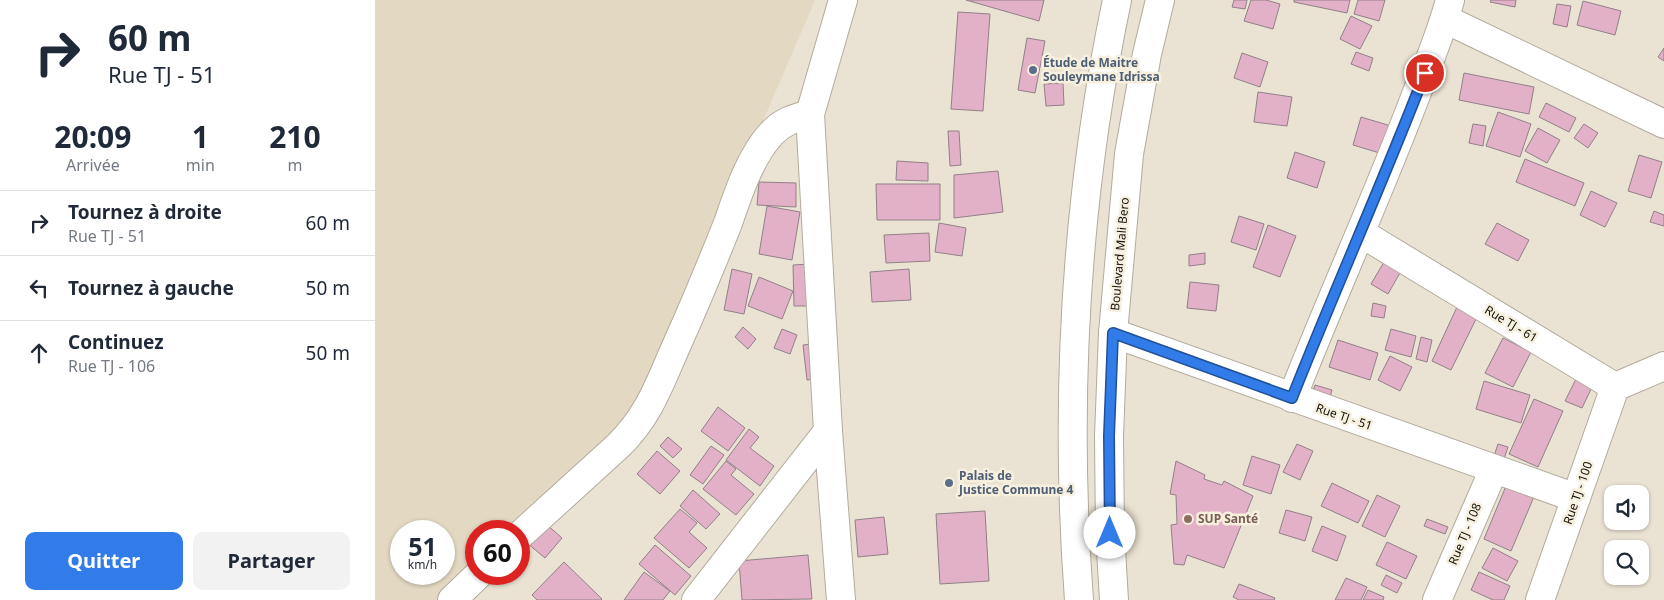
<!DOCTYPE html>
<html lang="fr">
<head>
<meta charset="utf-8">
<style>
  body { margin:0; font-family:"Noto Sans",sans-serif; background:#f2f2f3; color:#1f2937; height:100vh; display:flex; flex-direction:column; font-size:19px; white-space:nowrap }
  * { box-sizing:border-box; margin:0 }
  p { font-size:16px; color:#747a83 }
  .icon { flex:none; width:28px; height:28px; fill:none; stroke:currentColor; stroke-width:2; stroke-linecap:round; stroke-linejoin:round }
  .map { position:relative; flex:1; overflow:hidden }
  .sheet { display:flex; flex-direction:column; background:#fff; width:375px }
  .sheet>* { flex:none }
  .top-card { background:#fff; color:#1f2937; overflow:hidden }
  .fabs { position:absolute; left:1229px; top:485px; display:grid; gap:10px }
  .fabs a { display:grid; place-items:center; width:45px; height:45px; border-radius:10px; background:#fff; box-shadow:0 1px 4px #0004; font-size:25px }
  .speed { position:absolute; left:15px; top:520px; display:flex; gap:10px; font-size:25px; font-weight:700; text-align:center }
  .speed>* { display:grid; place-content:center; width:65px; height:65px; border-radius:50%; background:#fff; box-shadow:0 1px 4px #0004; line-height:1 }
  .speed small { font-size:12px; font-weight:400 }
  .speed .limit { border:8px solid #d22; background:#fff; color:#111 }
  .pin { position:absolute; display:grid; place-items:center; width:42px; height:42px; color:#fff; margin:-21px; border:2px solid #fff; border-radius:50%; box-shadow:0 1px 5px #0007 }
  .me { position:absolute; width:55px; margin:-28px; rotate:0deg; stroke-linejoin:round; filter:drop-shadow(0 0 4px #0008) }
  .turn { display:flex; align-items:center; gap:18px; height:105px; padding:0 25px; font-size:22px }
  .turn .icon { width:65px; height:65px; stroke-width:2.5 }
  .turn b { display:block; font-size:35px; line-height:42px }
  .eta { display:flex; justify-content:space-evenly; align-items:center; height:85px; text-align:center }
  .eta b { font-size:30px; font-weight:700; line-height:35px }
  .primary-button { display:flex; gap:10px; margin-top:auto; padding:10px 25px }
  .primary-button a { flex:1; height:58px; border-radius:10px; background:#327ce9; color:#fff; font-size:20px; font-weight:700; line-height:58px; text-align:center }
  .primary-button a+a { background:#f2f2f3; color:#1f2937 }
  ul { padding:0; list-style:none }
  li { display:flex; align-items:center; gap:15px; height:65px; padding:0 25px; border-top:1px solid #e0e1e3 }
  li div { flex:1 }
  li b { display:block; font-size:19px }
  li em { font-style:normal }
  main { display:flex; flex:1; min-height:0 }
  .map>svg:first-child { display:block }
  .built { fill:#e3d8c1; fill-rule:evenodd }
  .building { fill:#e2b1c8; stroke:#918088 }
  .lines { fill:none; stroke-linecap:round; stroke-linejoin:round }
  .street-casing { stroke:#b3ac9d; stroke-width:30 }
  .primary-casing { stroke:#b3ac9d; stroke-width:30 }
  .street { stroke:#fff; stroke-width:28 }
  .primary { stroke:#fff; stroke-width:28 }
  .route-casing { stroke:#205197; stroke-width:12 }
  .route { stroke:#327ce9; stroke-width:9 }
  .service-dot { fill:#5c6f8a; stroke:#f7f0df; stroke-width:2 }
  .education-dot { fill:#8d6e63; stroke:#f7f0df; stroke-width:2 }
  .labels { text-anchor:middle; stroke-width:5; stroke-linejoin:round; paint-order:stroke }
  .service-label { font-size:12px; font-weight:bold; fill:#4e5e75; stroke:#f7f0df; text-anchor:start }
  .street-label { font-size:12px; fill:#12100a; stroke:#f7f0df }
  .education-label { font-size:12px; font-weight:bold; fill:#785e54; stroke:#f7f0df; text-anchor:start }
</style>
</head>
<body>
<main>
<section class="sheet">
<div class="top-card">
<div class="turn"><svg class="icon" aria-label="right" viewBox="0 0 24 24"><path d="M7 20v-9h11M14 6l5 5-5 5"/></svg><div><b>60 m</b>Rue TJ - 51</div></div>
</div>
<div class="eta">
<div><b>20:09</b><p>Arrivée</p></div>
<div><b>1</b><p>min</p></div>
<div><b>210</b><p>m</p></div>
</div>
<ul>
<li><svg class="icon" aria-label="right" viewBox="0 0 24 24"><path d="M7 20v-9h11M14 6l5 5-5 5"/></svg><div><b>Tournez à droite</b><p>Rue TJ - 51</p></div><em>60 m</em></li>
<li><svg class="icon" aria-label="left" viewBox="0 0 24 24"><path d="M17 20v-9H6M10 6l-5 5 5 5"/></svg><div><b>Tournez à gauche</b></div><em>50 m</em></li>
<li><svg class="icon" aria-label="ahead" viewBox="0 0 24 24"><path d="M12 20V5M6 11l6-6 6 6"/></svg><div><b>Continuez</b><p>Rue TJ - 106</p></div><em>50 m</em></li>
</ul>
<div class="primary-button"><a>Quitter</a><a>Partager</a></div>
</section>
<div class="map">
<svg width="1289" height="600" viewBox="0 0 1289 600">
  <rect width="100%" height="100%" fill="#eae2d2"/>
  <!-- built -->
  <path class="built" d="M 0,0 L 440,0 L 256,428 L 142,531 L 101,531 L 101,569 L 67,600 L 0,600 ZM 26,531 L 69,531 L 69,574 L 26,574 Z"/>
  <!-- building -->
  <g class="building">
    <polygon points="591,0 669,0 664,21"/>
    <polygon points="859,0 872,0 870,9 857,7"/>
    <polygon points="876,0 891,0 905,4 898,29 869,21"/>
    <polygon points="919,0 975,0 972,13 919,2"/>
    <polygon points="983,0 1010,0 1004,21 979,14"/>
    <polygon points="1116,0 1141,0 1140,7 1115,2"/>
    <polygon points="1208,1 1246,11 1240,35 1202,25"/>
    <polygon points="1182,4 1196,6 1192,27 1178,24"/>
    <polygon points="583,12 615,14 608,111 576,109"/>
    <polygon points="976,16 997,26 985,49 965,39"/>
    <polygon points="652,38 670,41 660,93 643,90"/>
    <polygon points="1289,48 1289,61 1283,57"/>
    <polygon points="981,52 998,58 994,71 976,64"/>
    <polygon points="867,53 893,62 885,87 859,78"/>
    <polygon points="1089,73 1159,87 1154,114 1084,100"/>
    <polygon points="688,83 689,105 671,106 669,84"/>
    <polygon points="883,92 917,97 912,126 879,122"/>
    <polygon points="1171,103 1201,118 1194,132 1164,117"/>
    <polygon points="1123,112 1156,124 1145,157 1111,146"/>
    <polygon points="986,117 1016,126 1008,154 978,145"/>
    <polygon points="1098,124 1111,126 1108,146 1094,143"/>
    <polygon points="1209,124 1223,133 1213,148 1199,138"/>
    <polygon points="1163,128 1185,140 1172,163 1150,151"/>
    <polygon points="573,131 584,131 586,165 575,166"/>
    <polygon points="920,152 950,162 942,188 912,178"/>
    <polygon points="1264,155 1287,162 1276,198 1253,191"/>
    <polygon points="1150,159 1209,183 1200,206 1141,182"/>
    <polygon points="522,161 553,163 553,181 521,180"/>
    <polygon points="623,171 628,212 579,218 579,175"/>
    <polygon points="384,182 421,183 421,207 382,205"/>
    <polygon points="501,184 565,184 565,220 502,220"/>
    <polygon points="1216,191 1242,203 1230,227 1205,215"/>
    <polygon points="392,206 425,212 417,260 384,254"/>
    <polygon points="1279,211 1289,215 1289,226 1275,222"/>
    <polygon points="864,216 889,224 881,250 856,242"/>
    <polygon points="564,223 591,228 587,256 560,252"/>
    <polygon points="1122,223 1154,240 1143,261 1110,244"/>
    <polygon points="893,225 921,236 905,277 878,267"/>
    <polygon points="554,233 555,261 511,263 509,235"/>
    <polygon points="830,253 830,264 814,266 814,255"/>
    <polygon points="1009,262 1026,271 1013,294 996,284"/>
    <polygon points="436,264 438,306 419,306 418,265"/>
    <polygon points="357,269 377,274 369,314 349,310"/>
    <polygon points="534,269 536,300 497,302 495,272"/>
    <polygon points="384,277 418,291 407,319 373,306"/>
    <polygon points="815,282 844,285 841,311 812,308"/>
    <polygon points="998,303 1011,306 1009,318 996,316"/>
    <polygon points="1082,307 1102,317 1076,370 1057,361"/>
    <polygon points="368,327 381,339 373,349 360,337"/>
    <polygon points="407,329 422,335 415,354 399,348"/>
    <polygon points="1016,329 1041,336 1036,357 1010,350"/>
    <polygon points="1046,337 1057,340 1052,362 1041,359"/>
    <polygon points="1128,338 1156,352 1138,387 1110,373"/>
    <polygon points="963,340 1003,353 995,380 954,367"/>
    <polygon points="444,343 449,378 432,380 428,345"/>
    <polygon points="1015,356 1037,367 1025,391 1003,380"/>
    <polygon points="1202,377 1218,385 1207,408 1190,401"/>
    <polygon points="1109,381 1155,395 1146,423 1101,409"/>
    <polygon points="940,385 957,390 954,401 936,396"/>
    <polygon points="1159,399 1188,411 1163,467 1134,454"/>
    <polygon points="343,407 370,428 353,451 326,431"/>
    <polygon points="374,429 384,437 375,448 399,466 385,486 351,460"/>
    <polygon points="293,437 307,449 298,458 285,446"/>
    <polygon points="922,444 938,451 925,480 908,472"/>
    <polygon points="1123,444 1133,447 1129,459 1119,456"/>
    <polygon points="336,446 349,455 328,484 315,475"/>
    <polygon points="282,451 305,471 285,494 262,474"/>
    <polygon points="877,456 905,465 896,494 868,485"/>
    <polygon points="351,461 361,469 356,475 379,494 361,515 328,489"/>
    <polygon points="801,461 830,475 829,479 847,485 849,481 878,496 849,568 812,555 809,565 799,564 796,525 802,524 801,495 795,494"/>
    <polygon points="1133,481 1161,492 1136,551 1109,539"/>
    <polygon points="957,483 994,501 983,523 946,506"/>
    <polygon points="318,490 345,514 331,529 305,506"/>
    <polygon points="1002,495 1025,506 1010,537 987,526"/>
    <polygon points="305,509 322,523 314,532 332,548 314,568 279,538"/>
    <polygon points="911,510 937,517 930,541 904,533"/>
    <polygon points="610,511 614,581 565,584 561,514"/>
    <polygon points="509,517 513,554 483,557 480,520"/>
    <polygon points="1052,519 1073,527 1070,534 1049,526"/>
    <polygon points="170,523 187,538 170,558 152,543"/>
    <polygon points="947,526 971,536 962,561 937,551"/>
    <polygon points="1012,542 1042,556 1031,579 1001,565"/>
    <polygon points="280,545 316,576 300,595 264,564"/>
    <polygon points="1118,548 1143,561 1132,581 1107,568"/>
    <polygon points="433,555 437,599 367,600 364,561"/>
    <polygon points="189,562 227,599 226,600 162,600 157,595"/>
    <polygon points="269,572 295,591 288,600 249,600"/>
    <polygon points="1104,572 1135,586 1129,600 1118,600 1096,590"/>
    <polygon points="1011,575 1027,583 1022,593 1006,585"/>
    <polygon points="971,578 992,587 986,600 960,600"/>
    <polygon points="864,584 900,598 899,600 864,600 858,597"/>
    <polygon points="993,590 1009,597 1008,600 988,600"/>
  </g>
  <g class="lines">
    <defs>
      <g id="street">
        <polyline points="1070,19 1289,124"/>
        <polyline points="986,233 1240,387 1289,366"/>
        <polyline points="738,333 1201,498"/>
        <path d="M 917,398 C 956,298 1001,200 1039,100 C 1052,67 1066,34 1075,0"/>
        <path d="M 144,536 L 243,446 C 275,415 285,382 303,342 C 321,302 337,263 353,223 C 363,194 375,157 396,134 C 407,122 419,118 435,114"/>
        <polyline points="77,600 104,574"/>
        <polyline points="321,600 453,431"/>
        <polyline points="466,600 453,431 435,114 468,0"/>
        <polyline points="1062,600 1119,469"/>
        <polyline points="1165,600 1240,387"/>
      </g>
      <g id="primary">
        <path d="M 704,600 C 689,400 701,196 742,0"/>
        <polyline points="739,600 735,533 734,436 738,333 754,154 772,54 785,0"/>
      </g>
    </defs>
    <!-- street casing -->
    <use href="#street" class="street-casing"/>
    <!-- primary casing -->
    <use href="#primary" class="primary-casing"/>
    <!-- street -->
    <use href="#street" class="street"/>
    <!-- primary -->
    <use href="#primary" class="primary"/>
  </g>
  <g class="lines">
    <defs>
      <path id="route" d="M 735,533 L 734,436 L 738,333 L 917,398 C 960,289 1008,182 1050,73"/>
    </defs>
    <!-- route casing -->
    <use href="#route" class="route-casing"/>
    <!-- route -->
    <use href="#route" class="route"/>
  </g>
  <!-- markers -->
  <g class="service-dot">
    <circle cx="658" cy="70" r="5"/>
    <circle cx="574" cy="483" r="5"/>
  </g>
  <circle class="education-dot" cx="813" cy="519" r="5"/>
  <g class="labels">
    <!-- service labels -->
    <g class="service-label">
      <text x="668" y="67">Étude de Maitre<tspan x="668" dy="14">Souleymane Idrissa</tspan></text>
      <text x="584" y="480">Palais de<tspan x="584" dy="14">Justice Commune 4</tspan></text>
    </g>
    <!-- street labels -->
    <g class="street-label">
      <text transform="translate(745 254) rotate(-85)" y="4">Boulevard Mali Bero</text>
      <text transform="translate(1136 324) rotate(31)" y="4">Rue TJ - 61</text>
      <text transform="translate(969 417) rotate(19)" y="4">Rue TJ - 51</text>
      <text transform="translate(1203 493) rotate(-71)" y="4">Rue TJ - 100</text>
      <text transform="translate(1090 534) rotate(-67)" y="4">Rue TJ - 108</text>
    </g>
    <!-- education labels -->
    <g class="education-label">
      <text x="823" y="523">SUP Santé</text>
    </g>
  </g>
</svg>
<div class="fabs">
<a><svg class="icon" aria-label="sound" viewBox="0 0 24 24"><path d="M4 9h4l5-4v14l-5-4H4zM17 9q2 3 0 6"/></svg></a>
<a><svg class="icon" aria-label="search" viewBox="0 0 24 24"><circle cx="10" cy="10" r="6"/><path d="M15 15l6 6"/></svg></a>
</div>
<div class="speed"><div>51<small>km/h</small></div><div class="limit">60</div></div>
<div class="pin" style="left:1050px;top:73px;background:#d93025"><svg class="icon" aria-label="arrive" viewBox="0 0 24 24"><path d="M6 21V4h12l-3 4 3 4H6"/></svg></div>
<svg class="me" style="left:735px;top:533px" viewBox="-20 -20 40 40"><circle r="19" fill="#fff"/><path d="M0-13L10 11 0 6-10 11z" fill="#327ce9"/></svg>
</div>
</main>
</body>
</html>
